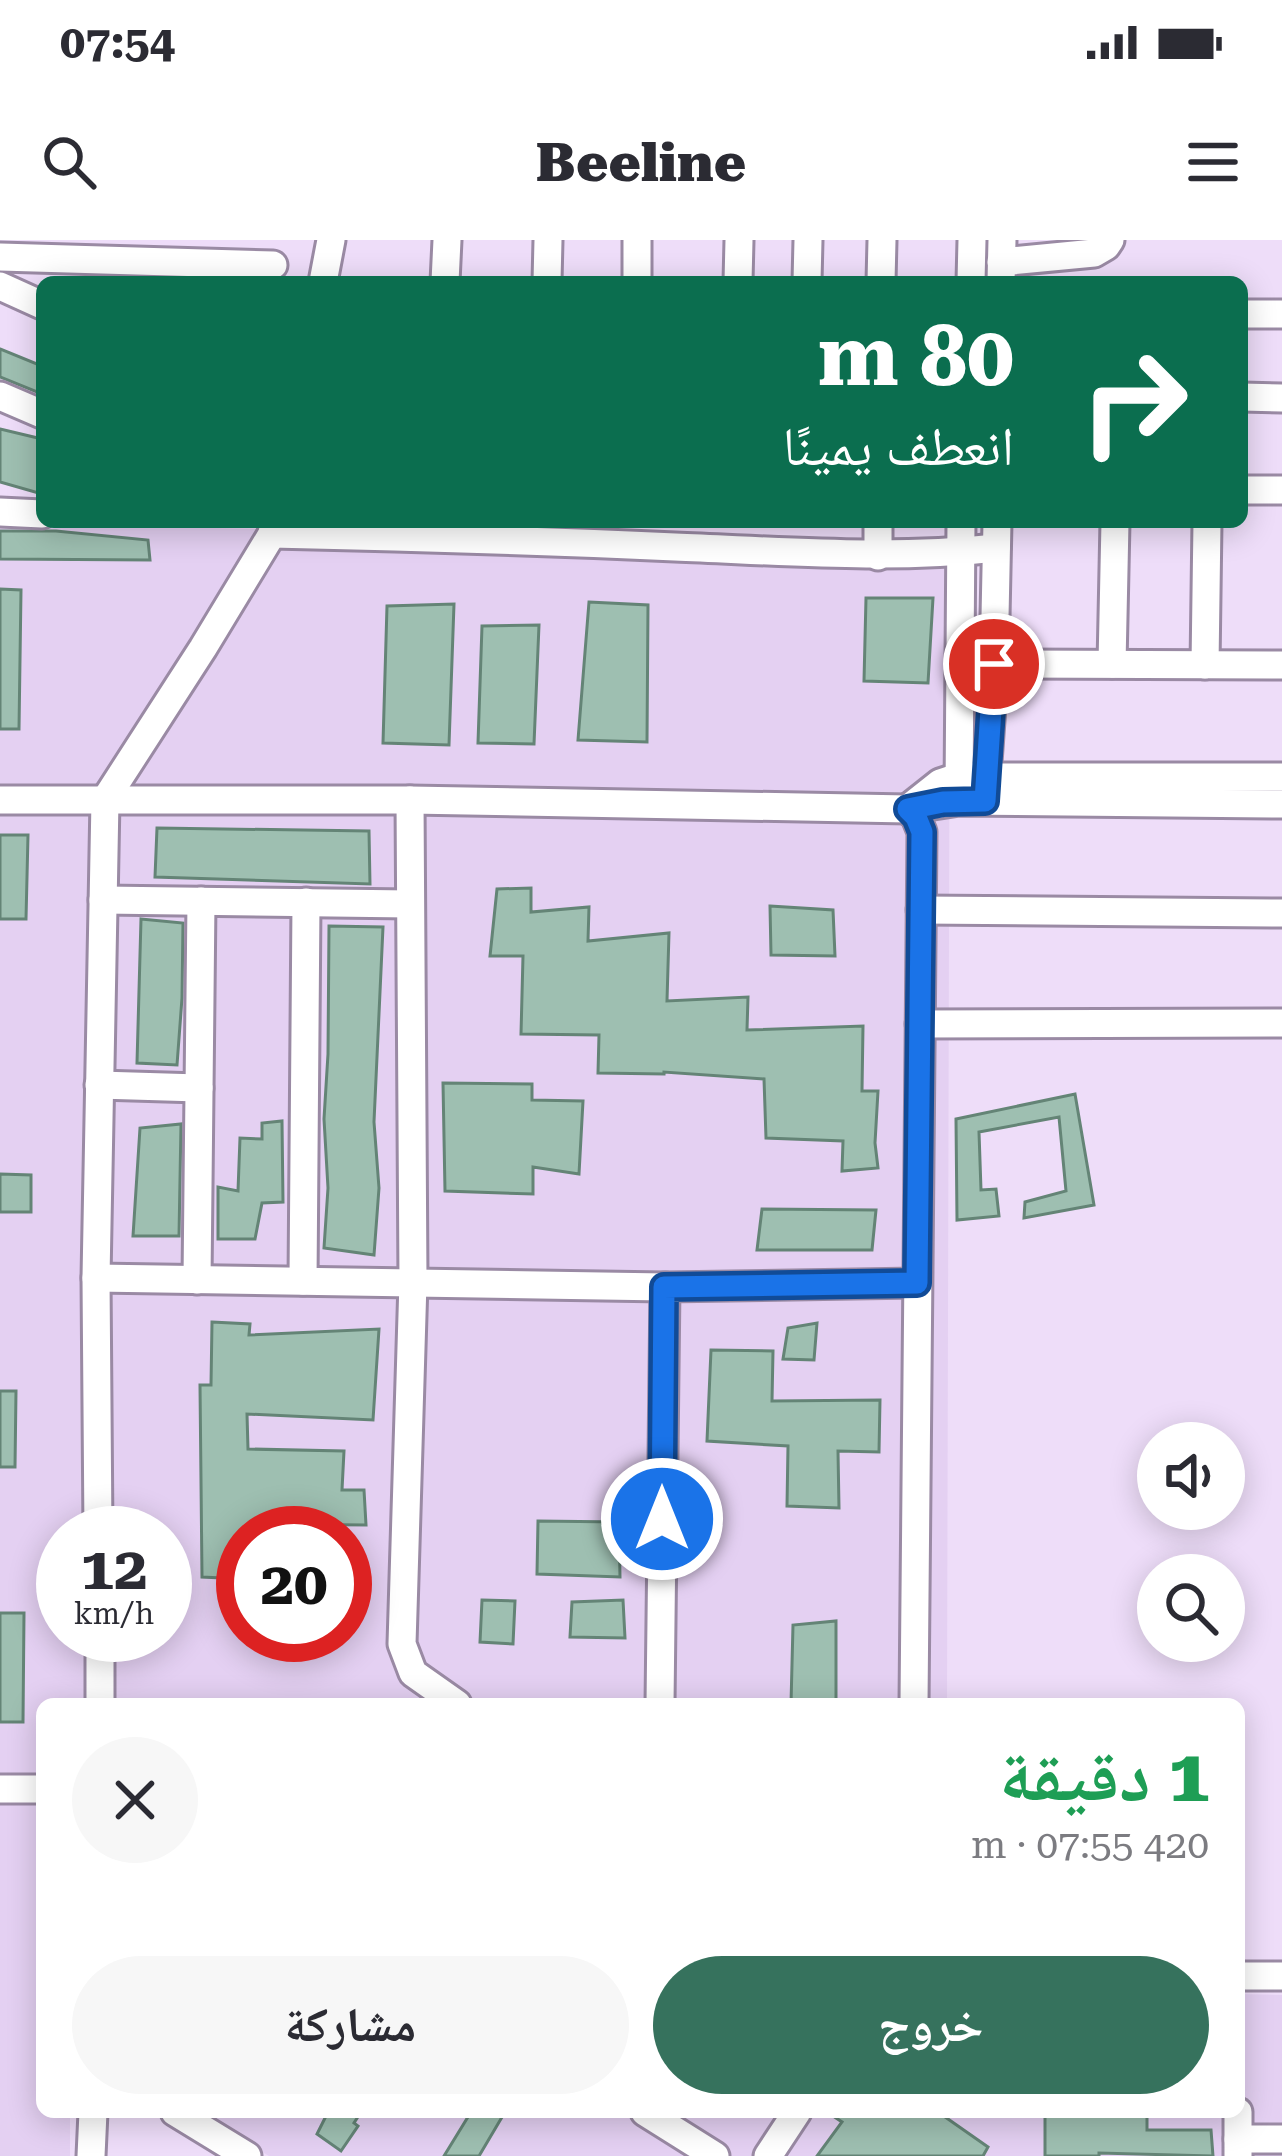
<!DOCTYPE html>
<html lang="ar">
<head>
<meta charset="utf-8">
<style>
  body { margin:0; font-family:"Roboto Serif","Noto Naskh Arabic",serif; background:#f7f7f7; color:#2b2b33; direction:rtl; height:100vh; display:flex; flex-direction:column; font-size:45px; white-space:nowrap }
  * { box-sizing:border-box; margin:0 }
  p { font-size:39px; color:#7c7c81 }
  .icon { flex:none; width:66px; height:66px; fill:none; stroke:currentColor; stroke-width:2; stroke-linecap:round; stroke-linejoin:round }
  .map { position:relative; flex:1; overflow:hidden; direction:ltr }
  .sheet { position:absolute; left:36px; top:1458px; width:1209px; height:420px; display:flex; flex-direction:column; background:#fff; border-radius:18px; box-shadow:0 6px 30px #0003; direction:rtl }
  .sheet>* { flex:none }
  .hud { position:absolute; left:36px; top:36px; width:1212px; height:252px; border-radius:18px; box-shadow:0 6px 30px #0003; direction:rtl; background:#0b6e4f; color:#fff; overflow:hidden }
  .fabs { position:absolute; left:1137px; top:1182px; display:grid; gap:24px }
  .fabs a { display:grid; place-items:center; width:108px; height:108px; border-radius:50%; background:#fff; box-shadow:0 6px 30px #0003; font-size:60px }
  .speed { position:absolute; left:36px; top:1266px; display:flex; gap:24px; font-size:60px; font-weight:700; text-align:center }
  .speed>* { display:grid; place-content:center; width:156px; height:156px; border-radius:50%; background:#fff; box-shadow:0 6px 30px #0003; line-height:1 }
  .speed small { font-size:30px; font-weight:400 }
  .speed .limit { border:18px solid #d22; background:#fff; color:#111 }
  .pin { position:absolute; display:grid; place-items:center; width:102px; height:102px; color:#fff; margin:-51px; border:6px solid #fff; border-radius:50%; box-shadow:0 3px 12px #0007 }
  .me { position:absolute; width:132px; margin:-66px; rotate:0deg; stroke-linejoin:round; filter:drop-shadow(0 0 9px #0008) }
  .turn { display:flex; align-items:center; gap:42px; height:252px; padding:0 36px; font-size:54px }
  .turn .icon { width:156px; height:156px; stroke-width:2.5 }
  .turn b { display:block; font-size:84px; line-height:102px }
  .round { display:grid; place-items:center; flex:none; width:126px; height:126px; border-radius:63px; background:#f7f7f7 }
  .overview { display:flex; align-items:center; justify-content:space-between; height:204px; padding:0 36px }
  h1 { font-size:72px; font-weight:800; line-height:90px; color:#1e9e55 }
  .cta { display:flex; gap:24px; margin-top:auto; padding:24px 36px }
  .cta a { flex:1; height:138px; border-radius:72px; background:#36725d; color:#fff; font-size:48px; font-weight:800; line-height:138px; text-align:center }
  .cta a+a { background:#f7f7f7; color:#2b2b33 }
  .status { display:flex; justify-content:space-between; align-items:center; height:84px; padding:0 60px; background:#fff; direction:ltr }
  .status svg { height:33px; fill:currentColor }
  header { display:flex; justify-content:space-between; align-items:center; height:156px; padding:0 36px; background:#fff; font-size:54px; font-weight:800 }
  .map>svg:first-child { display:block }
  .built { fill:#e4d0f2; fill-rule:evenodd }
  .building { fill:#9ebfb1; stroke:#648476; stroke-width:3 }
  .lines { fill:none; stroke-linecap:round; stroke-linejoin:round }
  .minor-casing { stroke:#9a8aa4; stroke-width:33 }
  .minor { stroke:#fff; stroke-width:27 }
  .route-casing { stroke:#114b97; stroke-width:30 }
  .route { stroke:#1a73e8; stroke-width:21 }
</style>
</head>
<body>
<div class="status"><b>07:54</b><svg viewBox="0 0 49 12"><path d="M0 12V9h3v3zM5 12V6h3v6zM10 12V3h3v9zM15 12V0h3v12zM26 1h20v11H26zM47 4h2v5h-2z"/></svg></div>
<header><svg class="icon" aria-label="menu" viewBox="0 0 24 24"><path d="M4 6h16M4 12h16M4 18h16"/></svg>Beeline<svg class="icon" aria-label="search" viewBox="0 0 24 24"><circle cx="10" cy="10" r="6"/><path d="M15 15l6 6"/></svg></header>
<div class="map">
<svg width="1282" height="1916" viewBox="0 0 1282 1916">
  <rect width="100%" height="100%" fill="#eeddf9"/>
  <!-- built -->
  <g class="built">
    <path d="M 0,283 L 950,305 L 947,1464 L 42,1464 L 42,1872 L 70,1872 L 70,1916 L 0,1916 ZM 63,1293 L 165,1293 L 165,1395 L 63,1395 ZM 243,1293 L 345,1293 L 345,1395 L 243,1395 Z"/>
    <polygon points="1239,1754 1282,1755 1282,1916 269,1916 196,1872 1239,1872"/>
  </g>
  <!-- building -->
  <g class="building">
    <polygon points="0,109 42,126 42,154 0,137"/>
    <polygon points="0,189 42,199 42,254 0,242"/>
    <polygon points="0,291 56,291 148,300 150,320 0,319"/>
    <polygon points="0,349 21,350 19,489 0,489"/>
    <polygon points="866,358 933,358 928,443 864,441"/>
    <polygon points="589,362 648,365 647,502 578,500"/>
    <polygon points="454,364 449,505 383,503 387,366"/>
    <polygon points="539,385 534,504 478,503 482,386"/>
    <polygon points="157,588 369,591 370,644 155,637"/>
    <polygon points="0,595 28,595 26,679 0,679"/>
    <polygon points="531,648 531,672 589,667 588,701 669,693 667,761 748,757 747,790 863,786 862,851 878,851 875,903 878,928 842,931 843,901 766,898 764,839 664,832 664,834 598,833 599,795 521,794 523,716 490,716 497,649"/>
    <polygon points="770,666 833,670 835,716 771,715"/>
    <polygon points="141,679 183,683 182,758 177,825 137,823"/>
    <polygon points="329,686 383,687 374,882 379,948 374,1015 324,1008 328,948 324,879 328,814"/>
    <polygon points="443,843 532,844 532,860 583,861 579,934 533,927 533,954 445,951"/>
    <polygon points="1075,854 1094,965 1024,978 1025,962 1066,951 1059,877 979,892 981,950 996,949 999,976 957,980 956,879"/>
    <polygon points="282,881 283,962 262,963 255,999 218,999 218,947 238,951 240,898 262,899 262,883"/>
    <polygon points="181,884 179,996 133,996 140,888"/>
    <polygon points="0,934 31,935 31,972 0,972"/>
    <polygon points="762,969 876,970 872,1010 757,1010"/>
    <polygon points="212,1082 250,1084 249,1095 379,1089 373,1180 247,1174 248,1209 344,1211 342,1250 364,1250 366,1285 250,1284 250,1293 243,1293 243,1339 202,1337 200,1145 211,1145"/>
    <polygon points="817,1083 814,1120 783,1119 788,1088"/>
    <polygon points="711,1110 773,1111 772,1161 880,1160 879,1212 838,1211 839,1268 787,1266 788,1206 707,1201"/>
    <polygon points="0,1151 16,1151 15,1227 0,1227"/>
    <polygon points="538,1281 619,1282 620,1337 537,1334"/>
    <polygon points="482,1360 515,1361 513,1404 480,1402"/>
    <polygon points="623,1360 625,1398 570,1397 572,1362"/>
    <polygon points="0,1373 24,1373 23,1482 0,1482"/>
    <polygon points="836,1381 836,1464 791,1464 793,1385"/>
    <polygon points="328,1872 361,1872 354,1883 358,1886 341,1911 317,1894"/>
    <polygon points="471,1872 505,1872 479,1916 444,1916"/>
    <polygon points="827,1872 938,1872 988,1907 983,1916 817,1916 842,1882"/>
    <polygon points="1045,1872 1147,1872 1147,1890 1211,1890 1213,1916 1099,1913 1099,1916 1045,1916"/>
  </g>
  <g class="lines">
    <defs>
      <g id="minor">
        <polyline points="637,0 637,42"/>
        <polyline points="0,17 273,25"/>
        <polyline points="1001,22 1094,13 1106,6 1110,0"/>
        <polyline points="323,42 331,0"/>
        <polyline points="445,42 447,0"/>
        <polyline points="547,42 548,0"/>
        <polyline points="738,42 739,0"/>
        <polyline points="807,42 808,0"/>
        <polyline points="881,42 882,0"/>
        <polyline points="971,42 972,0"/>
        <polyline points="1001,42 1002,0"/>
        <polyline points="0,46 42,65"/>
        <polyline points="1242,74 1282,74"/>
        <polyline points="0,156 42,174"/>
        <polyline points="1242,157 1282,158"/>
        <polyline points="1242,250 1282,250"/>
        <polyline points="0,272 42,274"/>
        <path d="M 272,294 C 406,297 541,301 675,307 C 782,311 889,320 996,308"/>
        <polyline points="878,316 878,282"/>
        <polyline points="994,424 1282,425"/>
        <polyline points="1112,424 1115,282"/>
        <polyline points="1205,425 1207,282"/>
        <polyline points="985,551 994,424 997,282"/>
        <polyline points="959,554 961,282"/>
        <polyline points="0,560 410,560 908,569 959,561 1282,564"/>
        <polyline points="410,560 413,1042 402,1404 413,1433 457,1464"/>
        <polyline points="911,566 940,543 958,537 1282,537"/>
        <polyline points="908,569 916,577 922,592 914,1464"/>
        <polyline points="103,660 410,664"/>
        <polyline points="921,670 1282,673"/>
        <polyline points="920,784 1282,783"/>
        <polyline points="99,845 199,848"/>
        <polyline points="96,1038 665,1047 917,1043"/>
        <polyline points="197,1040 201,661"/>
        <polyline points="303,1041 306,662"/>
        <polyline points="98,1293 96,1038 105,560 203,408 272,294 274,282"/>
        <polyline points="100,1395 100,1464"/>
        <polyline points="660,1464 665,1047"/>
        <polyline points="0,1549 42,1549"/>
        <polyline points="1239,1736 1282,1736"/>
        <polyline points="175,1872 247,1916"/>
        <polyline points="645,1872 715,1916"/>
        <polyline points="1238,1872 1238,1916"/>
        <polyline points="1238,1899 1282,1899"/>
        <polyline points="91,1916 93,1872"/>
        <polyline points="768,1916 797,1872"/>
      </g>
    </defs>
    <!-- minor casing -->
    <use href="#minor" class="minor-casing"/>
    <!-- minor -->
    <use href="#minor" class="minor"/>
  </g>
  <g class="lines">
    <defs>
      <polyline id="route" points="662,1279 664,1047 917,1043 922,592 916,577 908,569 943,562 985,561 994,424"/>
    </defs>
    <!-- route casing -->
    <use href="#route" class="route-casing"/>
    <!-- route -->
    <use href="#route" class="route"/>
  </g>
</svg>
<div class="fabs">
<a><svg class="icon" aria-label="sound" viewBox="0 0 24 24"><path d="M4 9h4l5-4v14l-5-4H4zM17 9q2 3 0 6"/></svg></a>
<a><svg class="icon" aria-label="search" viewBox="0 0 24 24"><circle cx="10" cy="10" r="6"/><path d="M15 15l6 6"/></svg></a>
</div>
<div class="speed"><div>12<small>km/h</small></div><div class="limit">20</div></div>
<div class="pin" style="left:994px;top:424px;background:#d93025"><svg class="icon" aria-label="arrive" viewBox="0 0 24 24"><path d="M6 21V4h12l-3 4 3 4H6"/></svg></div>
<svg class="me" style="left:662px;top:1279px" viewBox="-20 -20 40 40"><circle r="17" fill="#1a73e8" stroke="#fff" stroke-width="3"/><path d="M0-11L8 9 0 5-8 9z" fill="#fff"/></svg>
<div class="hud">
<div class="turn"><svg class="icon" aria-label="right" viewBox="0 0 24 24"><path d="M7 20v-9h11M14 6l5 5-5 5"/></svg><div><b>80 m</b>انعطف يمينًا</div></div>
</div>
<section class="sheet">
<div class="overview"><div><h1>1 دقيقة</h1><p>420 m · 07:55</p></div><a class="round"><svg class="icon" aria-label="close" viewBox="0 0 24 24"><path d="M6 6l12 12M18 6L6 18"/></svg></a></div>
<div class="cta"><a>خروج</a><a>مشاركة</a></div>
</section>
</div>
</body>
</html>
